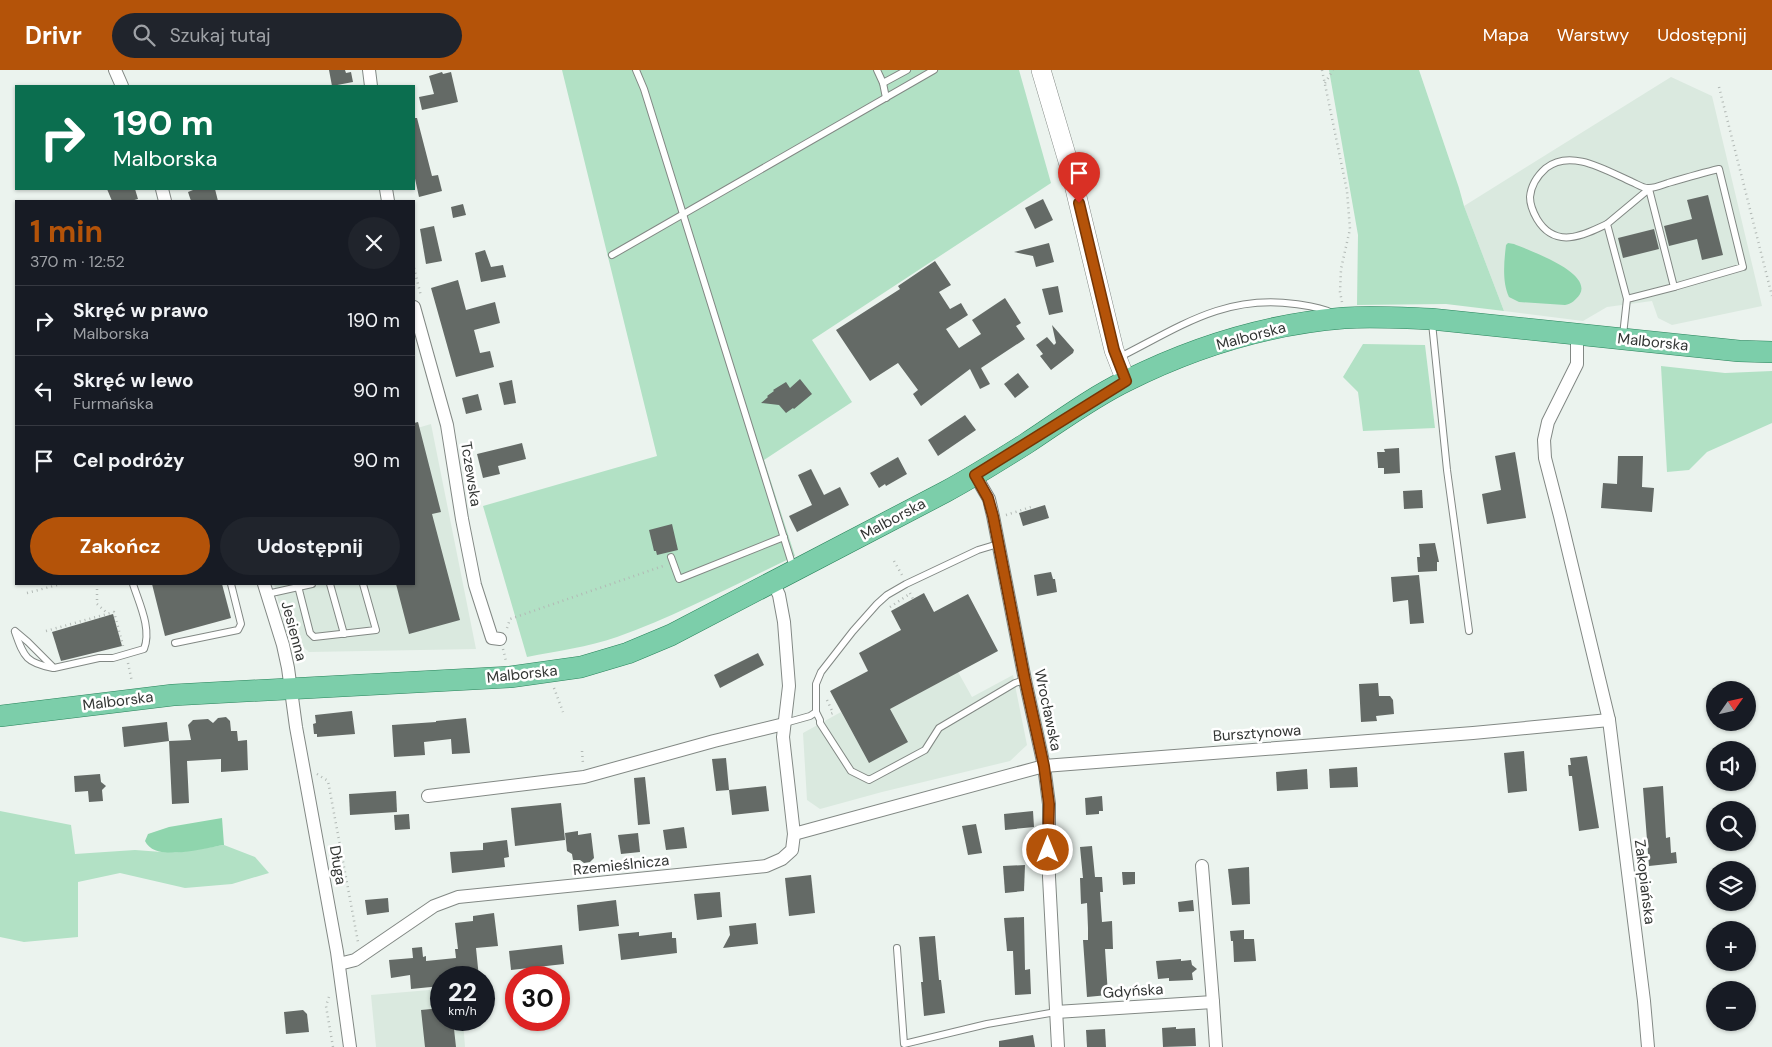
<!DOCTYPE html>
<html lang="pl">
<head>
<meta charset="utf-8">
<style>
  body { margin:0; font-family:"DM Sans",sans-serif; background:#20242c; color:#f1f3f6; height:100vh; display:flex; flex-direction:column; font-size:19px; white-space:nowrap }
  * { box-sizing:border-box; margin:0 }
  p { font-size:16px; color:#9ea1a6 }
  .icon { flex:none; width:28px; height:28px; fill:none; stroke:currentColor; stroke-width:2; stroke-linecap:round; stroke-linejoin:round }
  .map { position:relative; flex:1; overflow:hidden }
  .sheet { position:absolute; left:15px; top:130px; width:400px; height:385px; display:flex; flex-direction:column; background:#171b24; border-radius:0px; box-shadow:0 1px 4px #0004 }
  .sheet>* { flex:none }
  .top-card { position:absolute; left:15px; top:15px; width:400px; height:105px; border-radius:0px; box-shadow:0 1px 4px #0004; background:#0b6e4f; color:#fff; overflow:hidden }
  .needle { width:32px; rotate:56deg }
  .fabs { position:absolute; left:1706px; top:611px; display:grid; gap:10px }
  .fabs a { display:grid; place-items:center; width:50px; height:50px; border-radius:50%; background:#171b24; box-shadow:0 1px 4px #0004; font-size:25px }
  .speed { position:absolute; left:430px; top:896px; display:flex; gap:10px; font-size:25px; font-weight:700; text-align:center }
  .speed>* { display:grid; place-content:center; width:65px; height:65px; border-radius:50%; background:#171b24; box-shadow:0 1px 4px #0004; line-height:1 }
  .speed small { font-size:12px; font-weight:400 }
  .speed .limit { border:8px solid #d22; background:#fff; color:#111 }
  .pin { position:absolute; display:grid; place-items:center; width:42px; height:42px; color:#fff; margin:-51px -21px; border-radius:50% 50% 50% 0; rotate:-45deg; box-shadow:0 0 5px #0007 }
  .pin .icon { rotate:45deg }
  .me { position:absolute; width:55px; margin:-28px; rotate:0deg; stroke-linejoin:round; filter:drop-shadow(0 0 4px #0008) }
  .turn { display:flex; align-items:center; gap:18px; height:105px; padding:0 15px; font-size:22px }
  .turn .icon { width:65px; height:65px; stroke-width:2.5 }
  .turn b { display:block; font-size:35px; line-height:42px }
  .round { display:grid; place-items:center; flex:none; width:52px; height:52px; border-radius:26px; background:#20242c }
  .overview { display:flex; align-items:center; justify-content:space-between; height:85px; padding:0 15px }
  h1 { font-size:30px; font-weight:700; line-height:38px; color:#b45309 }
  .cta { display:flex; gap:10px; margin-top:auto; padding:10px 15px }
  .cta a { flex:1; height:58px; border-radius:30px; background:#b45309; color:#fff; font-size:20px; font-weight:700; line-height:58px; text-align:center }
  .cta a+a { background:#20242c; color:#f1f3f6 }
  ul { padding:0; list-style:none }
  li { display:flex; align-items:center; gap:15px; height:70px; padding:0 15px; border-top:1px solid #363941 }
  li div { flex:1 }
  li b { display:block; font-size:19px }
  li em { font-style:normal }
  header { display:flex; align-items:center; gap:30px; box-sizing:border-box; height:70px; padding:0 25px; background:#b45309; color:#fff }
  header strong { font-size:24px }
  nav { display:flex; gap:28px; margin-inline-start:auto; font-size:18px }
  .search { width:350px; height:45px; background:#20242c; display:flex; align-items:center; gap:12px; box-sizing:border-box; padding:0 18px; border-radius:28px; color:#9ea1a6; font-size:19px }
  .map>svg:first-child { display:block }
  .built { fill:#dae9df }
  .green { fill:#b2e1c5 }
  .water { fill:#8fd5ad }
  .building { fill:#646a66 }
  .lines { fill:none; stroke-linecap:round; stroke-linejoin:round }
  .lane-casing { stroke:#828884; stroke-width:8 }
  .street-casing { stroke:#828884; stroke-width:14 }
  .secondary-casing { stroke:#828884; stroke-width:20 }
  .primary-casing { stroke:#2a845c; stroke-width:22 }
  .path { stroke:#b2b9b5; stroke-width:2.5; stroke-dasharray:1 4; stroke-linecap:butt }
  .lane { stroke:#fff; stroke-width:6 }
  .street { stroke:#fff; stroke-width:12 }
  .secondary { stroke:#fff; stroke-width:19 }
  .primary { stroke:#7cceaa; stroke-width:21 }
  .route-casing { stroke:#753606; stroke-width:12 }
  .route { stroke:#b45309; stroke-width:9 }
  .labels { text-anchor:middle; stroke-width:5; stroke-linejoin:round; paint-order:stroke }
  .street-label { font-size:15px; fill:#333634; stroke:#fff }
</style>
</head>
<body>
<header>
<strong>Drivr</strong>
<div class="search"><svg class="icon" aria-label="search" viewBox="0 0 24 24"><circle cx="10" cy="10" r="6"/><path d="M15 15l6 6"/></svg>Szukaj tutaj</div>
<nav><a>Mapa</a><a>Warstwy</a><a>Udostępnij</a></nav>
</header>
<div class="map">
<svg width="1772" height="977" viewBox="0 0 1772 977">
  <rect width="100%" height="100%" fill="#ebf3ee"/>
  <!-- built -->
  <g class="built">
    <polygon points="1671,7 1712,26 1762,236 1672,255 1658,248 1652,231 1607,237 1583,251 1504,241 1464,136"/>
    <polygon points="431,354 476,579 309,582 286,562 274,514 414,514 414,359"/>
    <polygon points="958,602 972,627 1013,605 1027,675 1010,691 882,722 820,739 807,730 803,663 841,642 869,692 890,639"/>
    <polygon points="441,919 441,950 463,950 465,977 376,977 371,925"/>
  </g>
  <!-- green -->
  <g class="green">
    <path d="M 562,0 L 1019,0 L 1051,113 L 812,270 L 852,332 L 764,390 L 795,486 C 736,514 678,545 617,567 C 588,577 557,581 527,587 L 483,436 L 657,386 Z"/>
    <polygon points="1329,0 1419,0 1459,118 1464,136 1504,241 1446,234 1357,235 1358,165"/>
    <polygon points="1363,274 1425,275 1435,358 1363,361 1358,322 1343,307"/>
    <polygon points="1661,296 1725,303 1772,301 1772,353 1707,382 1689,400 1667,402"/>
    <polygon points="0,741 71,755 75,784 135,780 175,783 224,775 255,787 269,803 232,814 185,818 120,803 78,812 78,867 24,872 0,867"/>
  </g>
  <!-- water -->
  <g class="water">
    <path d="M 1508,173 L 1514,174 C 1528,180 1592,202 1580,224 C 1576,230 1571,234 1565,235 L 1519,232 L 1509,227 C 1502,212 1504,192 1506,175 Z"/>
    <path d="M 222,748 L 224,775 C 204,778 155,793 145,771 L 148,764 L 169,757 Z"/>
  </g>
  <!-- building -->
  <g class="building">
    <polygon points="329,0 345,0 346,3 351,2 353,12 332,16"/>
    <polygon points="442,2 443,4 451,2 458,32 422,40 419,27 434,24 429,6"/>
    <polygon points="414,48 417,48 432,106 438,105 442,121 419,127 414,104"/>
    <polygon points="107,119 135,119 138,129 131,131 112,131"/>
    <polygon points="192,119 215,119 218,131 191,131 188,122 193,120"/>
    <polygon points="1708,125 1723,185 1702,190 1697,169 1669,176 1664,156 1692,149 1687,130"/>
    <polygon points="1043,129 1053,150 1035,159 1025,138"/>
    <polygon points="463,134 466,145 453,148 451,137"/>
    <polygon points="434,156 442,191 426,194 420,159"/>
    <polygon points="1654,159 1659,179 1623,188 1618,168"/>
    <polygon points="1049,173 1054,192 1036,197 1033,186 1014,182"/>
    <polygon points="485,180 491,197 503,195 506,207 481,212 475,183"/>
    <polygon points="935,191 951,215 939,222 950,239 961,233 968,245 946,259 959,278 981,264 972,250 1005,228 1021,253 1016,256 1025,269 981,298 990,314 980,319 970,299 921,336 913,324 918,320 898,293 870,311 836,260 900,219 898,216"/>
    <polygon points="458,210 466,240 495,232 500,253 474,260 480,283 490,281 494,297 456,307 431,218"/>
    <polygon points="1058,216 1063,242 1049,245 1042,219"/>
    <polygon points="1052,255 1074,280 1073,283 1051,300 1040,286 1043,284 1036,275 1047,267 1054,275 1056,273"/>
    <polygon points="1018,303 1029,317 1015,328 1004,314"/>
    <polygon points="800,309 812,324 794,339 793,338 786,343 779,335 761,333 768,327 767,326 774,321 773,320 786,312 790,318"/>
    <polygon points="512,310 516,333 504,335 499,313"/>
    <polygon points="478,324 482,340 466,344 462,328"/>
    <polygon points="965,345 976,360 938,386 928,370"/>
    <polygon points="418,352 441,442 432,444 460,550 409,564 396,514 414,514 414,353"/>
    <polygon points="522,373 526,389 498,396 500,404 483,408 477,384"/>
    <polygon points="1399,378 1400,403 1384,404 1384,398 1378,398 1378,396 1377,382 1385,382 1384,379"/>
    <polygon points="1515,382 1526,448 1487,454 1482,424 1501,420 1495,386"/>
    <polygon points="1618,386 1643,386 1642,417 1654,418 1652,442 1601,438 1603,413 1617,414"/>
    <polygon points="898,387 907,404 886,416 885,414 879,418 870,403"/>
    <polygon points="811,399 824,425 840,417 849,435 797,462 789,446 812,435 798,405"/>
    <polygon points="1422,420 1423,438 1404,439 1403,421"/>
    <polygon points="1045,435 1049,448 1023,456 1019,443"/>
    <polygon points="672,454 678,480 657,485 656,481 654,481 649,460"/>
    <polygon points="1435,473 1439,492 1437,492 1437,501 1418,502 1417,487 1420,487 1419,474"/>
    <polygon points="1051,502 1053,509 1055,509 1057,522 1037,526 1034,505"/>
    <polygon points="1419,505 1424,553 1410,554 1408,530 1393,532 1391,507"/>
    <polygon points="152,514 222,514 231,548 165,566"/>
    <polygon points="924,523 934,542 968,524 998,581 890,639 908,672 869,693 830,621 868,601 859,583 901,560 891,541"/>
    <polygon points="113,544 122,576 61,591 52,562"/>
    <polygon points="758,583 764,595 720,618 714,605"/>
    <polygon points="1378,613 1379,626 1390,626 1393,630 1394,644 1376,646 1377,651 1361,652 1359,614"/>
    <polygon points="352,641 355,664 317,667 317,664 314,664 313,654 316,653 315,645"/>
    <polygon points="226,647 230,651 231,661 237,661 238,671 247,670 248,700 221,702 221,689 187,691 189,733 172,734 169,671 191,670 188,655 193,650 208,649 213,653 218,648"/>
    <polygon points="466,648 470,683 452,684 451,669 424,672 425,685 394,687 392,655 436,652 436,651"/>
    <polygon points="167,652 169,671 124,677 122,657"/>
    <polygon points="1524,681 1527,721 1508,723 1504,683"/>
    <polygon points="1587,686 1599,758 1579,761 1572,706 1569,706 1568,695 1571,695 1570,688"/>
    <polygon points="726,688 729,720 716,721 712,689"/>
    <polygon points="1357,697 1358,717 1330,718 1329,699"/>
    <polygon points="1307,699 1308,719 1277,721 1276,702"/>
    <polygon points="100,704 101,712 106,716 102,720 103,731 89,732 88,721 75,722 74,706"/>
    <polygon points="645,707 650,754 638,755 634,708"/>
    <polygon points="766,716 769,741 732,745 729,720"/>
    <polygon points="1663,716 1666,768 1670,767 1671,783 1676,782 1677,793 1649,796 1643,718"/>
    <polygon points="396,721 397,742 350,745 349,724"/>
    <polygon points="1102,726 1103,741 1099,741 1099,744 1086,745 1085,728"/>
    <polygon points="561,733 565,770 515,776 511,738"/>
    <polygon points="1033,741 1034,757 1005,760 1004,744"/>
    <polygon points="409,744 410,759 395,760 394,745"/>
    <polygon points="976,754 982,783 968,785 962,756"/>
    <polygon points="684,757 687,778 666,780 663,760"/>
    <polygon points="578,761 578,765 591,763 594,788 590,792 584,793 580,790 573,790 572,784 567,781 565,763"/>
    <polygon points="638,763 640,782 621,784 618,765"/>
    <polygon points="507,770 509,787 504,788 505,797 452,803 450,782 483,780 483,773"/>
    <polygon points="1092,776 1095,807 1102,807 1103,822 1100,822 1102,852 1112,851 1113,879 1105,879 1108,925 1087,927 1083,870 1088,870 1088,858 1087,833 1081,834 1080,808 1083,808 1080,777"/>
    <polygon points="1025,795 1024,821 1005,823 1003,796"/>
    <polygon points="1249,797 1250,834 1232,835 1228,799"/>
    <polygon points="1122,802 1135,802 1135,814 1123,815"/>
    <polygon points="811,805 815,843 789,846 785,808"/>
    <polygon points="720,822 722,847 697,850 694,824"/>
    <polygon points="388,828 389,842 367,845 365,830"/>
    <polygon points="616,830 619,856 579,861 577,835"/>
    <polygon points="1193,830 1194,841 1179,842 1178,832"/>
    <polygon points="494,843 498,876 476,878 479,908 441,908 441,916 411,919 410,905 391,908 389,890 413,888 412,878 422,877 423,887 426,886 426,891 456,888 455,879 458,879 455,853 473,851 473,846"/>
    <polygon points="1024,847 1025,900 1030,899 1031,924 1015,925 1013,881 1007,881 1004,848"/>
    <polygon points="756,853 758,874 723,878 730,865 729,856"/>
    <polygon points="1244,860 1244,869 1254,869 1256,891 1234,892 1233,871 1231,871 1230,861"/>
    <polygon points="639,862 639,866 672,862 672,868 676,868 677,883 621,890 618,864"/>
    <polygon points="935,866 939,910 941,910 945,943 924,946 921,912 923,912 919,867"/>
    <polygon points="562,875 564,894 511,900 509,881"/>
    <polygon points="1181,889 1181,891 1191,890 1192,895 1197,899 1192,903 1193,910 1169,911 1169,908 1158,909 1156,891"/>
    <polygon points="441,938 441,950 453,950 456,977 425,977 421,940"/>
    <polygon points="303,940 307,944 309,962 286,964 284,942"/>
    <polygon points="1176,957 1176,959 1195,958 1196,976 1163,977 1162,958"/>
    <polygon points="1105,959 1106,977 1087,977 1086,960"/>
    <polygon points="1033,965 1035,977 999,977 999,971"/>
  </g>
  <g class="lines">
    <defs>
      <g id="lane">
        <polyline points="636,0 644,19 793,497"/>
        <polyline points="877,0 883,13 886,28"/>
        <polyline points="883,13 907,0"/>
        <path d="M 1607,154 C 1582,166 1555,179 1537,149 C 1533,142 1530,135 1530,127 C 1531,115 1537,106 1546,98 C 1571,78 1607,101 1632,112 C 1637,114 1644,119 1649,118 C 1655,118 1662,115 1668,113 C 1685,108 1702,103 1719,99 L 1743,197 L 1674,217"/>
        <polyline points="612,185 934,0"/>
        <polyline points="1432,253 1447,400 1469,561"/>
        <polyline points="1623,265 1627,229 1674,217 1649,119 1607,154 1627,229"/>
        <path d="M 1118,288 C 1178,258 1224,224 1295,234 C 1308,236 1320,237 1332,243"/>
        <polyline points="671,487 679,509 784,467"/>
        <polyline points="330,514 344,564"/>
        <polyline points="298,516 310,563 314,567 376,560 363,514"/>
        <polyline points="267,524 312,514"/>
        <path d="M 15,561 L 28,572 L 54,598 L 99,588 L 113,588 L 144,579 C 152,559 139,533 133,514"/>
        <path d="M 15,562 C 24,588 27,593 53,598"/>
        <polyline points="175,573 238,560 241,554 231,514"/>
        <polyline points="816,642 820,650 820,653 851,701 869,710 925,680 939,658 1015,613 1025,610"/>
        <polyline points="785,653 810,646 816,642 816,614 821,602 853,561 877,534 887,525 906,514 978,480 998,474"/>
        <polyline points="897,878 904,974 987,954 1056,942"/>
      </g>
      <g id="street">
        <polyline points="115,0 122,16"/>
        <polyline points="369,0 371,16"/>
        <polyline points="162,119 165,131"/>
        <polyline points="386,119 388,131"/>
        <polyline points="414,237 447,355 462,449 475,515 492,568 500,569"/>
        <polyline points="1577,264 1577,294 1548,352 1544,370 1545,388 1560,446 1609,650 1644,931 1648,977"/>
        <polyline points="975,405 989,429 993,446 1025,610 1044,696 1049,734 1049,807 1058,977"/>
        <polyline points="264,514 283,575 288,598 296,657 337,882 350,977"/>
        <polyline points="428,726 584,707 714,671 784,654"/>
        <polyline points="794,764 1044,696 1473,663 1609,650"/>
        <polyline points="339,894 355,890 434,836 458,827 766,796 782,789 792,780 794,764 783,667 789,616 784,552 779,525 773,512"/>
        <polyline points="1213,932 1216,977"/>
        <polyline points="1056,942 1213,932 1202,796"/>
      </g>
      <polyline id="secondary" points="1041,0 1070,98 1114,280 1126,311"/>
      <path id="primary" d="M 0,646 L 173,625 L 510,607 L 581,597 L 628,583 L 671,565 L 945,422 C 973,407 1000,390 1027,373 C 1059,352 1091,328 1126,311 C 1194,277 1269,254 1344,248 C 1373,246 1402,248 1431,249 L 1739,281 L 1772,282"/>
    </defs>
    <!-- lane casing -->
    <use href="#lane" class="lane-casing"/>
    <!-- street casing -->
    <use href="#street" class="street-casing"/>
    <!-- secondary casing -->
    <use href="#secondary" class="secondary-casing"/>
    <!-- primary casing -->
    <use href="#primary" class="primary-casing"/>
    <!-- path -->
    <g class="path">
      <polyline points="1322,0 1347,121 1350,159 1341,199 1340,222 1342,232"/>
      <polyline points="1325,13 1333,0"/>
      <polyline points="1719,17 1772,226"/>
      <polyline points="414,198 421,226"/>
      <polyline points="1006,445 1031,437 1032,439"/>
      <polyline points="894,491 902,505"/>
      <polyline points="97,514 97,534 107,543"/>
      <polyline points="27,523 61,514"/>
      <polyline points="910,523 913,529"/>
      <polyline points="890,537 908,525"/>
      <polyline points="507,558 510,549 663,496"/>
      <polyline points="46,561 114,542 123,576"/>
      <polyline points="503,579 506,591"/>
      <polyline points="128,593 132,612"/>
      <polyline points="554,618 563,642"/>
      <polyline points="827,630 833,643 828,645"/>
      <polyline points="582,681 583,694"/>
      <polyline points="317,704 328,711 358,872"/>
      <polyline points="329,927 326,936 333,977"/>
    </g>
    <!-- lane -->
    <use href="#lane" class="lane"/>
    <!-- street -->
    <use href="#street" class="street"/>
    <!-- secondary -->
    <use href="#secondary" class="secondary"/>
    <!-- primary -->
    <use href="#primary" class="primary"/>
  </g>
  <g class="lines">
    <defs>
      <polyline id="route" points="1048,780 1049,734 1044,696 1025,610 993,446 988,428 975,405 1126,311 1114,280 1079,133"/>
    </defs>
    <!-- route casing -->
    <use href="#route" class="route-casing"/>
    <!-- route -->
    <use href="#route" class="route"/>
  </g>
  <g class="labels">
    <!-- street labels -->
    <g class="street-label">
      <text transform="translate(1251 266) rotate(-15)" y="5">Malborska</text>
      <text transform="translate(1653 272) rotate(6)" y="5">Malborska</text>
      <text transform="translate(471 404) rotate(81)" y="5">Tczewska</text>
      <text transform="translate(893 449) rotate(-28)" y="5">Malborska</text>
      <text transform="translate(294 561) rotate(75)" y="5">Jesienna</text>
      <text transform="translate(522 604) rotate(-6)" y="5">Malborska</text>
      <text transform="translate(118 631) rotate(-7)" y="5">Malborska</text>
      <text transform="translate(1048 640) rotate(78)" y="5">Wrocławska</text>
      <text transform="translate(1257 663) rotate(-4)" y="5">Bursztynowa</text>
      <text transform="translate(338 795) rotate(80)" y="5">Długa</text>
      <text transform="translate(621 795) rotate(-6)" y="5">Rzemieślnicza</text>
      <text transform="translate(1645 812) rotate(83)" y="5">Zakopiańska</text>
      <text transform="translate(1133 921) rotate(-4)" y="5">Gdyńska</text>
    </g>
  </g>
</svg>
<div class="fabs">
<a><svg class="needle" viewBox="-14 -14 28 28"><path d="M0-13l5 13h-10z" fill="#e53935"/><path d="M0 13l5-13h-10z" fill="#9ea1a6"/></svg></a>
<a><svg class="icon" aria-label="sound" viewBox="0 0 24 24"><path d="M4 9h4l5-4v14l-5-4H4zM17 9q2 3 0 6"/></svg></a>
<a><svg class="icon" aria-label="search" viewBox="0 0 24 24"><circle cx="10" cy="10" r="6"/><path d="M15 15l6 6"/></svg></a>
<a><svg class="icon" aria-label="layers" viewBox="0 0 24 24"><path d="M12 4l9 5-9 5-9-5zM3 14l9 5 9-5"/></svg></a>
<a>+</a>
<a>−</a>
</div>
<div class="speed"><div>22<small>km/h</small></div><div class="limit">30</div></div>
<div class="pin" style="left:1079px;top:133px;background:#d93025"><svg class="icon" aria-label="arrive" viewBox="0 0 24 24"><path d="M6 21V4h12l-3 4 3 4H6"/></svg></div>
<svg class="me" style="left:1048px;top:780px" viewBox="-20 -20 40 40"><circle r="17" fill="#b45309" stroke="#fff" stroke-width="3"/><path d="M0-11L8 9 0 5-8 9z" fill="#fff"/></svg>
<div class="top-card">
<div class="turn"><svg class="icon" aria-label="right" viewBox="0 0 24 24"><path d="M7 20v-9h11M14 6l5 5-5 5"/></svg><div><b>190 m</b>Malborska</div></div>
</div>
<section class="sheet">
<div class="overview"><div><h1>1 min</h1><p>370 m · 12:52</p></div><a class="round"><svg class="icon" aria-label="close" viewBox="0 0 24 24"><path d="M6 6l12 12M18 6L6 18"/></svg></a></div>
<ul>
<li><svg class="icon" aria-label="right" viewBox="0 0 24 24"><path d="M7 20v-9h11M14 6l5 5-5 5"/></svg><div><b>Skręć w prawo</b><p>Malborska</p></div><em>190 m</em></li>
<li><svg class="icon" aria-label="left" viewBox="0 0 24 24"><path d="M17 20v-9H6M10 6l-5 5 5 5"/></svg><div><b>Skręć w lewo</b><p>Furmańska</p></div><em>90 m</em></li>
<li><svg class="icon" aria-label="arrive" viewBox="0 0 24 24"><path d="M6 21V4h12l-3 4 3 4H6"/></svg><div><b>Cel podróży</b></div><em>90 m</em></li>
</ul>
<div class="cta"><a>Zakończ</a><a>Udostępnij</a></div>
</section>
</div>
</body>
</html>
